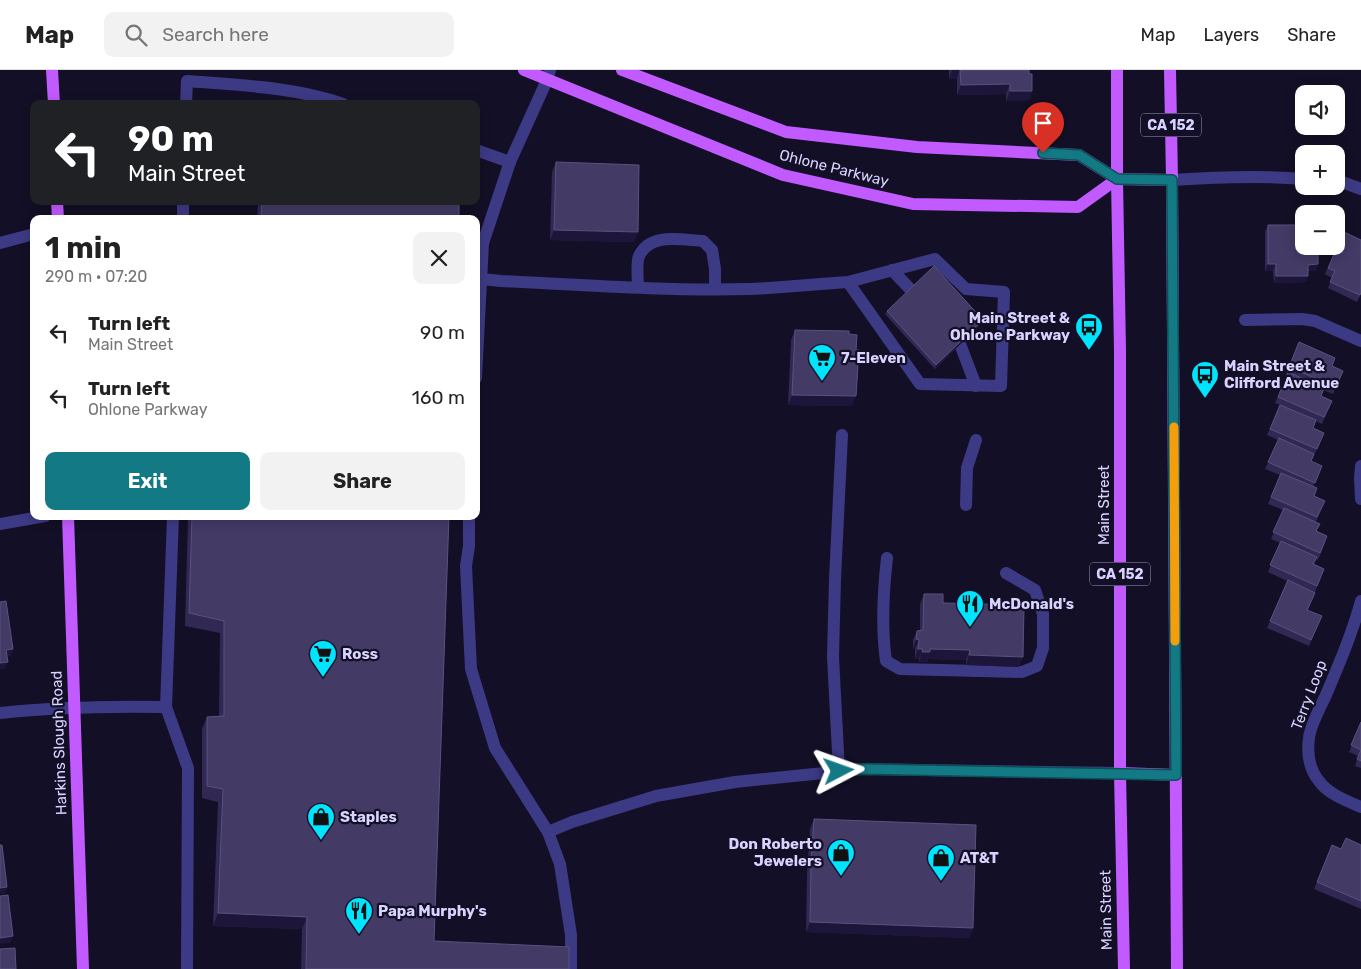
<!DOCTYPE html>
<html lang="en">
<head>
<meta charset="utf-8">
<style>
  body { margin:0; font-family:Rubik,sans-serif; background:#f2f2f2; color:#222; height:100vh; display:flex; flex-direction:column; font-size:19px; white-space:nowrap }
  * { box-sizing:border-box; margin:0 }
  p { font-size:16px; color:#767676 }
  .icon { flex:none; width:28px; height:28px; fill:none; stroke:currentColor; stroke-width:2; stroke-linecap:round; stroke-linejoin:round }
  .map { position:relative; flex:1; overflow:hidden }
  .side { position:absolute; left:30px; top:145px; width:450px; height:305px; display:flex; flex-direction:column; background:#fff; border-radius:10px; box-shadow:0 2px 12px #0003 }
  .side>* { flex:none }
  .banner { position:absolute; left:30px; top:30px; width:450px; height:105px; border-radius:10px; box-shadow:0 2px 12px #0003; background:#202124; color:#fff; overflow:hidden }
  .buttons { position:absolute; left:1295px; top:15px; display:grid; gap:10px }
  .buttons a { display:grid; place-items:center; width:50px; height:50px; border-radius:10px; background:#fff; box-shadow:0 2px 12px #0003; font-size:25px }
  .pin { position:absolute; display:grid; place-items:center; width:42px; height:42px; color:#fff; margin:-51px -21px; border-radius:50% 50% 50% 0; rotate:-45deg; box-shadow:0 0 5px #0007 }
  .pin .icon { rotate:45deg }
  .me { position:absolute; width:55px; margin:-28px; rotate:86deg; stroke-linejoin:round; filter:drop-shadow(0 0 4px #0008) }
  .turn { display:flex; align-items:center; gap:18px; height:105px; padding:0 15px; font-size:22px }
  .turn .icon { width:65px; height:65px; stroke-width:2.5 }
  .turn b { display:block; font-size:35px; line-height:42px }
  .round { display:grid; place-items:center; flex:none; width:52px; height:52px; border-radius:10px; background:#f2f2f2 }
  .headline { display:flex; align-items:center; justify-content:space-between; height:85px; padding:0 15px }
  h1 { font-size:30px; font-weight:700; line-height:38px }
  .cta { display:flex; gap:10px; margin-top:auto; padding:10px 15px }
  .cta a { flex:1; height:58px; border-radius:10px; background:#137a85; color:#fff; font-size:20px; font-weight:700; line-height:58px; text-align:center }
  .cta a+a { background:#f2f2f2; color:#222 }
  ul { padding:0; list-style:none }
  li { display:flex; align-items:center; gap:15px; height:65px; padding:0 15px }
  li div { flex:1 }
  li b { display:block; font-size:19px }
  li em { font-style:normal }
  header { display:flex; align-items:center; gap:30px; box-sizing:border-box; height:70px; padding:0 25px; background:#fff; border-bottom:1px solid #e0e0e0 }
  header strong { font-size:24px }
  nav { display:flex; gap:28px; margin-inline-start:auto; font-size:18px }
  .search { width:350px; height:45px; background:#f2f2f2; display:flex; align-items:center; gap:12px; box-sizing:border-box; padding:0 18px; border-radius:10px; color:#767676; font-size:19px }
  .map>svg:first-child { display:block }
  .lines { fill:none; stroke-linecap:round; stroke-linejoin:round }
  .minor { stroke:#3d3a85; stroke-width:12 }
  .major { stroke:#c25bff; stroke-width:12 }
  .wall { fill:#312854 }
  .shaded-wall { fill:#1d163a }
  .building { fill:#433a66; stroke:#5a527e }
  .route-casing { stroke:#0c4f56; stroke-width:12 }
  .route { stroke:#137a85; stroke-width:9 }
  .slow { stroke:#f59e0b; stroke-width:9 }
  .labels { text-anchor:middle; stroke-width:4.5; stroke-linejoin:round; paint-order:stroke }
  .shield { fill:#130f26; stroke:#9e99be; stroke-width:1 }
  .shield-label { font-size:14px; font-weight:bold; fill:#d9d4ff }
  .street-label { font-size:15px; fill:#d9d4ff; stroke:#130f26 }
  .poi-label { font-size:15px; font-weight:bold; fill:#d9d4ff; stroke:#130f26; text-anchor:start }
</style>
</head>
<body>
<header>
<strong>Map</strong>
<div class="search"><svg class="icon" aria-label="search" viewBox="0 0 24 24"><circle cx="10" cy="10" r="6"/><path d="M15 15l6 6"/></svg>Search here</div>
<nav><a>Map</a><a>Layers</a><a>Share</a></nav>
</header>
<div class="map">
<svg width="1361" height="899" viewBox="0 0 1361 899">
  <rect width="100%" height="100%" fill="#130f26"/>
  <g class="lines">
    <!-- minor -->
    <g class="minor">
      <path d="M 186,34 L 187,11 C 238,15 295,17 343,34"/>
      <polyline points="476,80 510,92"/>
      <path d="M 1172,110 C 1216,107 1260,105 1304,109"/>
      <polyline points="1336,112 1342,112 1361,119"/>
      <polyline points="183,149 183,131"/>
      <polyline points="0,173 34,164"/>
      <polyline points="892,200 911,220"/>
      <path d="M 482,209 L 501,211 C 583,215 666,221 749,219 C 782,218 815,214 848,212 L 920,314 L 1001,316 L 1004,222 L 966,219 L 935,189 L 848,212"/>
      <path d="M 638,217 C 638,209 636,193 639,186 C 650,162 682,170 703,171 L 712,180 L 715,199 L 715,219"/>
      <polyline points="1245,250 1302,249 1315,251 1361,271"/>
      <polyline points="960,274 976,316"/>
      <polyline points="476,308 483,173 510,92 547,10 550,0"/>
      <polyline points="1361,396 1360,408 1361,429"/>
      <polyline points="966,435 967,398 976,370"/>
      <polyline points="173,446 166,637 188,698 187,899"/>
      <polyline points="469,446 469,476 466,496 471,599 495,678 548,762 560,794 571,865 571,899"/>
      <polyline points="0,454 45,446"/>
      <path d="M 887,488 C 883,523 881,556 886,591 L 900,599 L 1022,602 L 1037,596 L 1043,578 L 1043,544 L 1035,520 L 1006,503"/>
      <path d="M 1361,531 C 1352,564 1339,594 1326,625 C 1321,636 1310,656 1309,668 C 1307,683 1309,699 1319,711 C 1328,724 1347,731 1361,737"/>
      <path d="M 0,643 C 55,637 111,636 166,637"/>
      <polyline points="839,701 833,587 835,509 842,365"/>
      <polyline points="548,762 572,752 656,726 735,712 863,699 1120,703"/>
    </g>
    <!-- major -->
    <g class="major">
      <polyline points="52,0 54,34"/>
      <polyline points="524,0 783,105 913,134 1078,137 1117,109"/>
      <polyline points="622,0 786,62 917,77 1079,85 1117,109 1172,110"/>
      <polyline points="1117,0 1117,109 1120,281 1120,703 1124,899"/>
      <polyline points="1170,0 1172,110 1177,899"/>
      <polyline points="57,131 58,149"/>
      <polyline points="68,446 83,899"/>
      <polyline points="1120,703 1176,705"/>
    </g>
  </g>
  <!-- wall -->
  <g class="wall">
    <polygon points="949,0 1029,0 1032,21 1029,30 1006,31 1006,24 957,25 957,9 949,9"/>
    <polygon points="556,92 634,172 550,170 552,102"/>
    <polygon points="258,131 459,131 459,149 257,149"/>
    <polygon points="1268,155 1316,201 1308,201 1306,212 1274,213 1273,201 1265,201 1265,162"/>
    <polygon points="1344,162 1361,224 1357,232 1328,218 1332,208 1325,204"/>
    <polygon points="887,241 982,253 935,299 885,244"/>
    <polygon points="795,260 852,336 788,335 791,270"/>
    <polygon points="1332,296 1343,301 1333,324 1323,320 1321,326 1332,331 1322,354 1316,351 1313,358 1324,363 1311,392 1319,403 1313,417 1314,426 1322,437 1316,452 1317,461 1325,473 1318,490 1316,489 1314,494 1324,499 1308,540 1319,553 1309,576 1267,558 1287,511 1268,502 1280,473 1271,469 1283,440 1268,434 1280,405 1265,399 1278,370 1267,365 1280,335 1275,333 1288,304 1287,304 1289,297"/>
    <polygon points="188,446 449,446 434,871 569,899 301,899 302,859 213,856 218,732 202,728 202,659 207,647 219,646 220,563 185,556"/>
    <polygon points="924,524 943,533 1019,597 966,595 966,590 928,589 927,592 919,592 919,589 915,589 915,579 913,579 913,570 917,561 920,560 920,534"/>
    <polygon points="1361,652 1361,698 1355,696 1358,686 1349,682"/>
    <polygon points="814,749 973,858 969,868 806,862 807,804 810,759"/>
    <polygon points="1361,775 1361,839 1314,819 1317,812 1341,779"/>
  </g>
  <!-- shaded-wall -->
  <g class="shaded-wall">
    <polygon points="952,0 960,0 957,9 949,9"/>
    <polygon points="1010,14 1006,24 957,25 961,15"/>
    <polygon points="1010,21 1032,21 1029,30 1006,31"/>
    <polygon points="554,160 638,162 634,172 550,170"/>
    <polygon points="1268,194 1276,194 1273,201 1265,201"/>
    <polygon points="1318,194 1316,201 1306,201 1308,195"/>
    <polygon points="1276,206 1308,206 1306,212 1274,213"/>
    <polygon points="983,250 982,253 935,299 936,295"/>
    <polygon points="792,325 856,326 852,336 788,335"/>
    <polygon points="916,569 919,570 915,579 913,579"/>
    <polygon points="13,579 11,586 4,587 6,580"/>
    <polygon points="918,579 923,579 919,589 915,589"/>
    <polygon points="930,579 970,580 966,590 928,589 927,592 919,592 922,582"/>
    <polygon points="969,585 1023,587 1019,597 966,595"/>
    <polygon points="8,592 5,599 0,599 0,593"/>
    <polygon points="7,817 5,824 0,824 0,818"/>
    <polygon points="218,843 307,847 302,859 213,856"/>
    <polygon points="810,852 973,858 969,868 806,862"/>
    <polygon points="13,866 10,873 0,874 0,868"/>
  </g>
  <!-- building -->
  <g class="building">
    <polygon points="960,0 1029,0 1029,4 1032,4 1032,21 1010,21 1010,14 961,15"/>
    <polygon points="556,92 639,95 638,162 554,160"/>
    <polygon points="262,131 459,131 459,149 261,149"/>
    <polygon points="1268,155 1304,155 1304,176 1318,176 1318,194 1308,195 1308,206 1276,206 1276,194 1268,194"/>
    <polygon points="1344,162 1361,170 1361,222 1360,225 1330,212 1335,201 1328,198"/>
    <polygon points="934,196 983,250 936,295 887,241"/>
    <polygon points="795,260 849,261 849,264 857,265 856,280 859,280 856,326 792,325"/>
    <polygon points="1299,272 1335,288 1332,296 1343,301 1336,317 1289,297"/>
    <polygon points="1288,302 1324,318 1321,326 1332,331 1324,347 1278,327"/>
    <polygon points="1280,335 1316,350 1313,358 1324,363 1317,379 1270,359"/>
    <polygon points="1279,368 1314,384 1311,391 1322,396 1315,413 1268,392"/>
    <polygon points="1281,403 1317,418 1314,426 1325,431 1317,447 1271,427"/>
    <polygon points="1284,438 1320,454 1316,461 1327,466 1320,483 1273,462"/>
    <polygon points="192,446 449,446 434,871 569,877 569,899 306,899 307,847 218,843 223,719 207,716 207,647 224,646 224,551 189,543"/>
    <polygon points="1281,471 1317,487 1313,494 1324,499 1317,516 1270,495"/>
    <polygon points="1288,510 1315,523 1307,540 1322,546 1311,570 1270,551"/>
    <polygon points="924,524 943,524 943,533 1024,535 1023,587 969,585 970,580 930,579 930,582 922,582 923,579 918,579 919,570 916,569 917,561 923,560"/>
    <polygon points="6,531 13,579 6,580 8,592 0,593 0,532"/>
    <polygon points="1361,652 1361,691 1357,689 1361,680 1351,675"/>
    <polygon points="814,749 976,755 973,858 810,852 811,794"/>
    <polygon points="1346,768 1361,775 1361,831 1317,812 1332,775 1341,779"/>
    <polygon points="0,775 2,775 7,817 0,818"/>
    <polygon points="8,825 13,866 0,868 0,826"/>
    <polygon points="15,878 16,899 0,899 0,879"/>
  </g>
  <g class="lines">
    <defs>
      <polyline id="route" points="839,701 863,699 1176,705 1172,110 1117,109 1079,85 1043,83"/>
    </defs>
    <!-- route casing -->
    <use href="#route" class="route-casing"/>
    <!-- route -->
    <use href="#route" class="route"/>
    <!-- slow -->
    <polyline class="slow" points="1174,357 1175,571"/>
  </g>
  <!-- icons -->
  <defs>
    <symbol id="bus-pin" viewBox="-11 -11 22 30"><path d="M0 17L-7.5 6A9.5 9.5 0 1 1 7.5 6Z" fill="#00e5ff" stroke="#130f26"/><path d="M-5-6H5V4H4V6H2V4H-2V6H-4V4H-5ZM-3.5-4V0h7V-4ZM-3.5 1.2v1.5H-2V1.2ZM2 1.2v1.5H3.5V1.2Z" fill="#111"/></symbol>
    <symbol id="supermarket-pin" viewBox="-11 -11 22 30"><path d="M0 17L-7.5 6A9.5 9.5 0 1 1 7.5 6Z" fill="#00e5ff" stroke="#130f26"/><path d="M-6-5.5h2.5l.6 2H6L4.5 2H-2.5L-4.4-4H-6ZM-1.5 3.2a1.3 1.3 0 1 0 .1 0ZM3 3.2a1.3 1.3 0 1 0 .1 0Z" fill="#111"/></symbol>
    <symbol id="restaurant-pin" viewBox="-11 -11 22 30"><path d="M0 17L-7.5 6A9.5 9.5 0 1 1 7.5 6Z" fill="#00e5ff" stroke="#130f26"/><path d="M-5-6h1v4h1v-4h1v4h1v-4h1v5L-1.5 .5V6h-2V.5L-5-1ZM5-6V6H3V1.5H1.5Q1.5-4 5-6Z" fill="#111"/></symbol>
    <symbol id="shop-pin" viewBox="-11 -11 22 30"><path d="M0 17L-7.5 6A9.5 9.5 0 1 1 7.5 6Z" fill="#00e5ff" stroke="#130f26"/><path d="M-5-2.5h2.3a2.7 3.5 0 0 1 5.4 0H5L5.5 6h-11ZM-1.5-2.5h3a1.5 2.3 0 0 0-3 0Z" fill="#111"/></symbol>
  </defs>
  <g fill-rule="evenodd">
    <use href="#bus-pin" x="1073" y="241" width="32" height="43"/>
    <use href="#supermarket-pin" x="806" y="272" width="32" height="43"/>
    <use href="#bus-pin" x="1189" y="289" width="32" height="43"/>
    <use href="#restaurant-pin" x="954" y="518" width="32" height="43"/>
    <use href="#supermarket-pin" x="307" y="568" width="32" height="43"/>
    <use href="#shop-pin" x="305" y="731" width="32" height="43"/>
    <use href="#shop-pin" x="825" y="767" width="32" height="43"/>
    <use href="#shop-pin" x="925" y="772" width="32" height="43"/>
    <use href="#restaurant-pin" x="343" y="825" width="32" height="43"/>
  </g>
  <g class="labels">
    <!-- shield labels -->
    <g class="shield">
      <rect x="1141" y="43.5" width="60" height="23" rx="4"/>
      <rect x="1090" y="492.5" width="60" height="23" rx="4"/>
    </g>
    <g class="shield-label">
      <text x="1171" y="60">CA 152</text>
      <text x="1120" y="509">CA 152</text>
    </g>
    <!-- street labels -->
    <g class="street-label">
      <text transform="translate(834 98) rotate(14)" y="5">Ohlone Parkway</text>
      <text transform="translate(1104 435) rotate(-90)" y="5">Main Street</text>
      <text transform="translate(1309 625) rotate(-69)" y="5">Terry Loop</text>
      <text transform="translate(59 673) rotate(-92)" y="5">Harkins Slough Road</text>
      <text transform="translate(1106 840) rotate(-91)" y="5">Main Street</text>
    </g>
    <!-- poi labels -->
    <g class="poi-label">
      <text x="1070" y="253" text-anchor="end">Main Street &amp;<tspan x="1070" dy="17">Ohlone Parkway</tspan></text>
      <text x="841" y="293">7-Eleven</text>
      <text x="1224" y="301">Main Street &amp;<tspan x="1224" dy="17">Clifford Avenue</tspan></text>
      <text x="989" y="539">McDonald's</text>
      <text x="342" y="589">Ross</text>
      <text x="340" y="752">Staples</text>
      <text x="822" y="779" text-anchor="end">Don Roberto<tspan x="822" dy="17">Jewelers</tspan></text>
      <text x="960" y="793">AT&amp;T</text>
      <text x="378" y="846">Papa Murphy's</text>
    </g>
  </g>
</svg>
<div class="buttons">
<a><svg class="icon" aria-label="sound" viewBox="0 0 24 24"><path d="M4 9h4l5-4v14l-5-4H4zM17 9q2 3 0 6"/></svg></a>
<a>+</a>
<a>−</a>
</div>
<div class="pin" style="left:1043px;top:83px;background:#d93025"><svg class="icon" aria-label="arrive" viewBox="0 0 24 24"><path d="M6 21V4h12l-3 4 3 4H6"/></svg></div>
<svg class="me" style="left:839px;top:701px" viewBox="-20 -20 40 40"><path d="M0-17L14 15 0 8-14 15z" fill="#137a85" stroke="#fff" stroke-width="4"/></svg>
<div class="banner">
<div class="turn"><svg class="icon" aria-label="left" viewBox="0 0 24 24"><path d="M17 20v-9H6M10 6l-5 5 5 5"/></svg><div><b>90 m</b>Main Street</div></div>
</div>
<section class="side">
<div class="headline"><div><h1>1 min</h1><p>290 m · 07:20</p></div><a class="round"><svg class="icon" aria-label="close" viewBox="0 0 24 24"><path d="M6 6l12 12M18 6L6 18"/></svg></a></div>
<ul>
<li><svg class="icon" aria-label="left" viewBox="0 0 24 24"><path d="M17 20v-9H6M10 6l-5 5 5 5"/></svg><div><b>Turn left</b><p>Main Street</p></div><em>90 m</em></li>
<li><svg class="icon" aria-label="left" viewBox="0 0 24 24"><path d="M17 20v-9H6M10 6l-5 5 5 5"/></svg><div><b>Turn left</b><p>Ohlone Parkway</p></div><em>160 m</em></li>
</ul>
<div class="cta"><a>Exit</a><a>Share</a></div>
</section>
</div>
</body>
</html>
